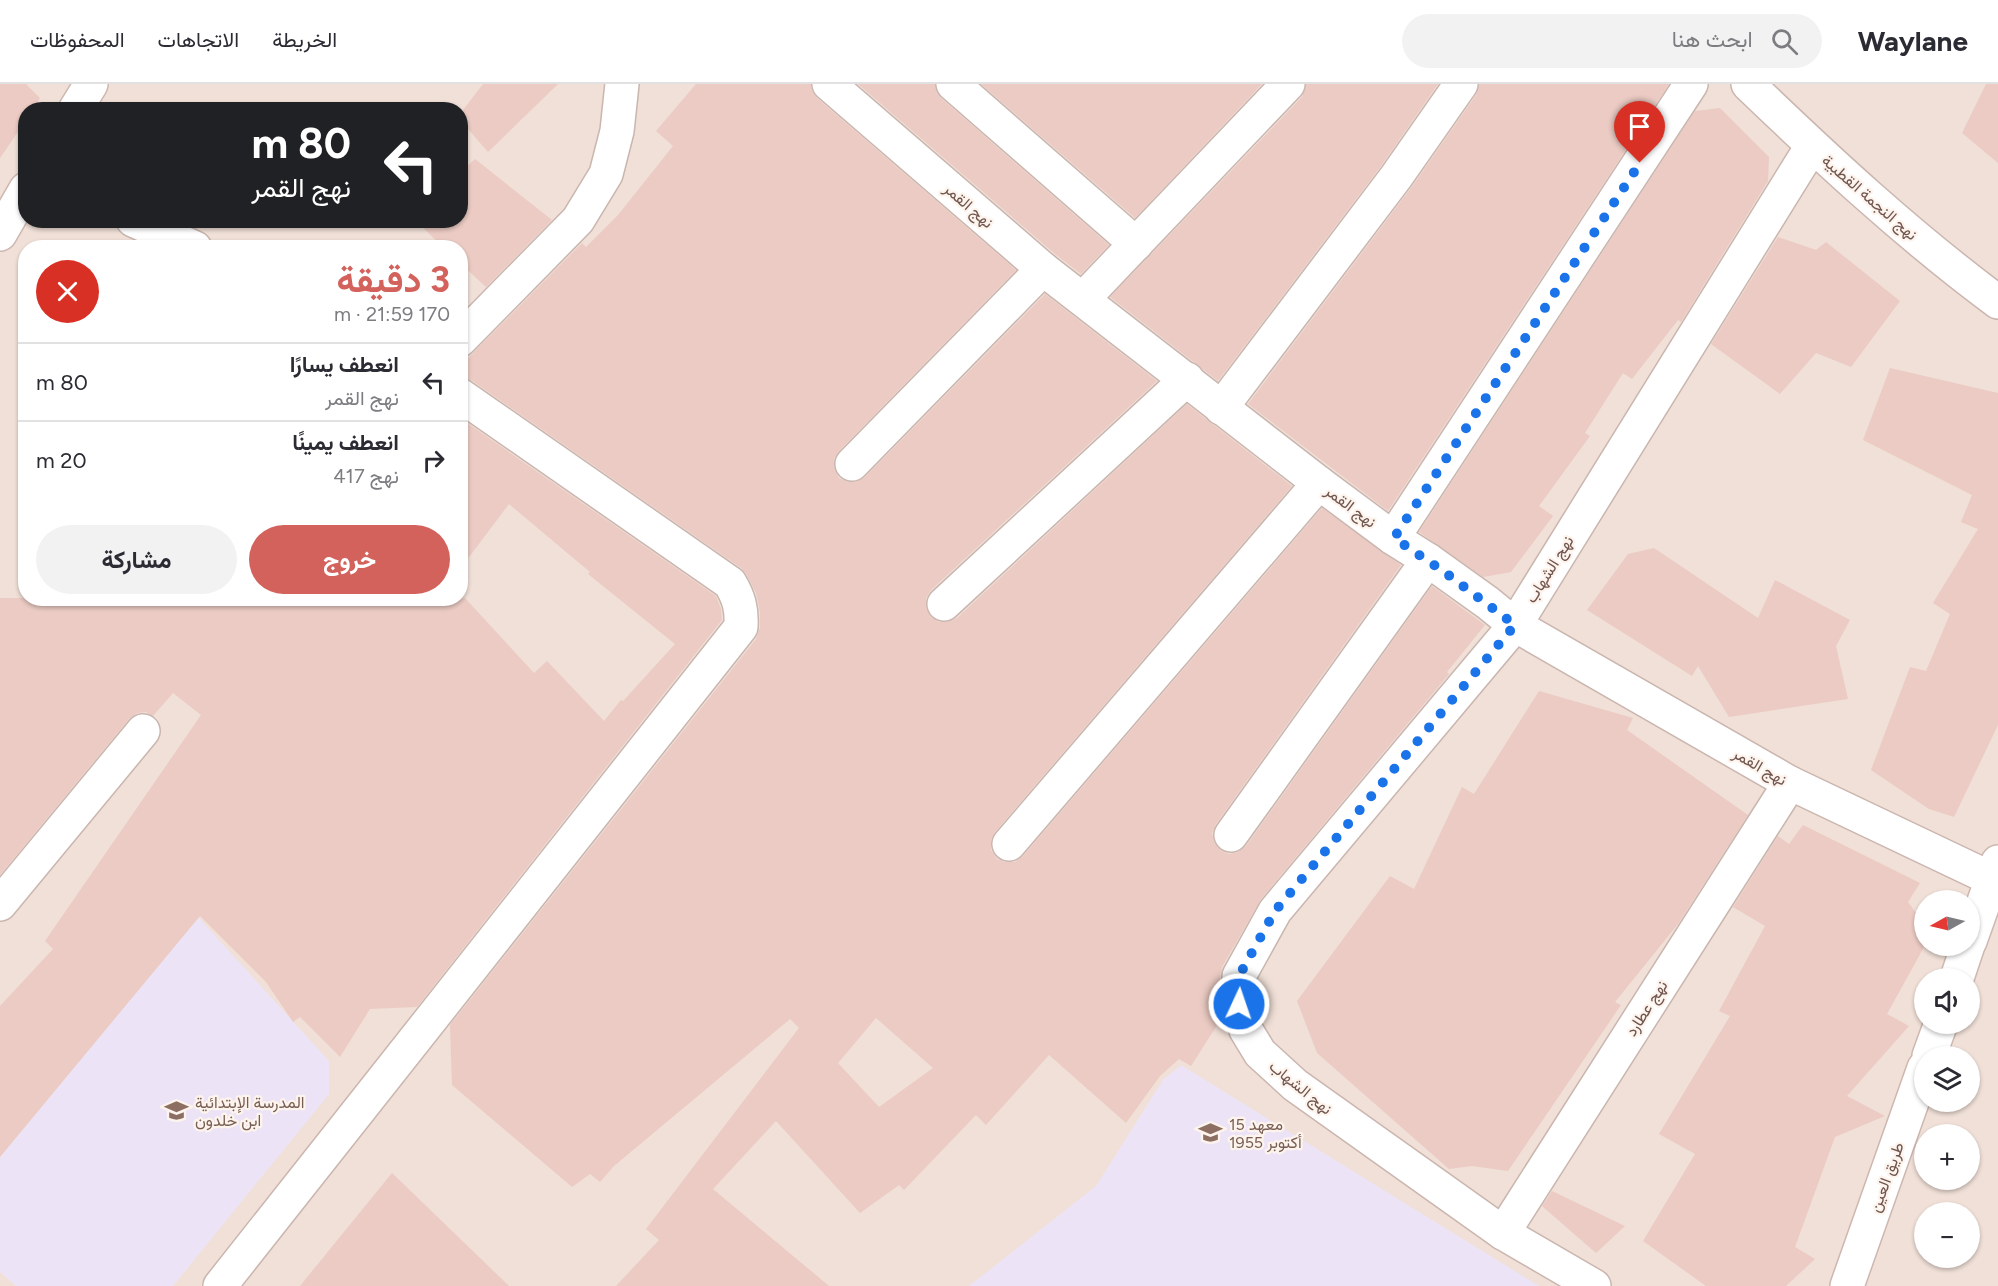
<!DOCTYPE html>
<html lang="ar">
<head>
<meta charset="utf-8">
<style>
  body { margin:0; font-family:Figtree,Vazirmatn,sans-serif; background:#f2f2f3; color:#2b2b33; direction:rtl; height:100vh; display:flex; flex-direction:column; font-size:22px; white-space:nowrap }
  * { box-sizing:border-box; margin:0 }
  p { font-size:20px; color:#7c7c81 }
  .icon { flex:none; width:33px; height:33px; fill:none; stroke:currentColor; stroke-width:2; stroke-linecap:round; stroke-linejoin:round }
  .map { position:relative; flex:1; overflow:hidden; direction:ltr }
  .side { position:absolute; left:18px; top:156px; width:450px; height:366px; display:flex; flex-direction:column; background:#fff; border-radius:24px; box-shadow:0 2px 4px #0004; direction:rtl }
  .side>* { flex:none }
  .banner { position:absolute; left:18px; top:18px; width:450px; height:126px; border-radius:24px; box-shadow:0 2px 4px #0004; direction:rtl; background:#202124; color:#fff; overflow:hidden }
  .needle { width:39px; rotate:262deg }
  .tools { position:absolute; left:1914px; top:806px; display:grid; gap:12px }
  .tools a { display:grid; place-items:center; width:66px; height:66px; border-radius:50%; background:#fff; box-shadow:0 2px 4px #0004; font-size:30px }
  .pin { position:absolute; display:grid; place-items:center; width:51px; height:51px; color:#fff; margin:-62px -26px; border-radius:50% 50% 50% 0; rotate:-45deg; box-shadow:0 0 6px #0007 }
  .pin .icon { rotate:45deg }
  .me { position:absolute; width:66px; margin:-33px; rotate:3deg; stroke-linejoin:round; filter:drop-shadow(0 0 4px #0008) }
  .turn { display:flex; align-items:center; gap:21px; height:126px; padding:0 18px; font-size:27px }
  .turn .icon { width:78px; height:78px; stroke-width:2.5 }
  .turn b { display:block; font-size:42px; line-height:51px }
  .round { display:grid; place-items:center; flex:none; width:63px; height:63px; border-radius:32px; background:#f2f2f3 }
  .headline { display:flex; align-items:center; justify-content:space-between; height:102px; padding:0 18px }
  h1 { font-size:36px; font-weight:700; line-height:45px; color:#d3625d }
  .button { display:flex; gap:12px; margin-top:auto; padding:12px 18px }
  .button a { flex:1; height:69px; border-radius:36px; background:#d3625d; color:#fff; font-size:24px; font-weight:700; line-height:69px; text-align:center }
  .button a+a { background:#f2f2f3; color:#2b2b33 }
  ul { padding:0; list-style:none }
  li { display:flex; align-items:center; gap:18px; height:78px; padding:0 18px; border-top:2px solid #e1e1e2 }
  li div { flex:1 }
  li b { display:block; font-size:22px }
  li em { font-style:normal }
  header { display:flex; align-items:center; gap:36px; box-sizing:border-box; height:84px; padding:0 30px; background:#fff; border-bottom:2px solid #e1e1e2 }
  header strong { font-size:28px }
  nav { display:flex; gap:33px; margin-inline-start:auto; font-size:21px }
  .search { width:420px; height:54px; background:#f2f2f3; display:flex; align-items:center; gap:15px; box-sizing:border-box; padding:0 21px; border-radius:33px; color:#7c7c81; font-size:22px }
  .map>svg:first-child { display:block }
  .residential { fill:#f0e0d7; fill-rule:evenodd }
  .education { fill:#ece4f6 }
  .building { fill:#ebcbc3; fill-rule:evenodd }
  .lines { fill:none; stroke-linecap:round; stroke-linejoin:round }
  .minor-casing { stroke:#cab6af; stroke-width:36 }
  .tertiary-casing { stroke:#cab6af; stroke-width:36 }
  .secondary-casing { stroke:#ceb7b0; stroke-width:36 }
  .minor { stroke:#fff; stroke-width:33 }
  .tertiary { stroke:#fff; stroke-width:33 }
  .secondary { stroke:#fff; stroke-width:33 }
  .route { stroke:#1a73e8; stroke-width:10; stroke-dasharray:0 18 }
  .labels { text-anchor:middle; stroke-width:4.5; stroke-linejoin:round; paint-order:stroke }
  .street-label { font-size:16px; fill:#70554f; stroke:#fdf4ed }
  .education-label { font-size:16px; fill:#785e54; stroke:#fdf4ed; text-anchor:start }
</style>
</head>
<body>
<header>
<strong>Waylane</strong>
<div class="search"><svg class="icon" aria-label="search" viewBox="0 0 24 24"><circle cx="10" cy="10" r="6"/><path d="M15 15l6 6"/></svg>ابحث هنا</div>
<nav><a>الخريطة</a><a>الاتجاهات</a><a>المحفوظات</a></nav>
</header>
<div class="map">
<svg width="1998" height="1202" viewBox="0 0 1998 1202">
  <rect width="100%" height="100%" fill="#f9efe7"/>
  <!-- residential -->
  <path class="residential" d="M 0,0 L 1998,0 L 1998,1202 L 0,1202 ZM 26,26 L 460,26 L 460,136 L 26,136 ZM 26,164 L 460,164 L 460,514 L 26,514 ZM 1924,816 L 1970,816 L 1970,861 L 1924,861 ZM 1924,894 L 1970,894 L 1970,939 L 1924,939 ZM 1924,972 L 1970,972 L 1970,1017 L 1924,1017 ZM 1924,1050 L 1970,1050 L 1970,1095 L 1924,1095 ZM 1924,1128 L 1970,1128 L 1970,1173 L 1924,1173 Z"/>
  <!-- education -->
  <g class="education">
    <polygon points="198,833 329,977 329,1010 173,1202 16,1202 0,1188 0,1073"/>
    <polygon points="1181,981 1539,1202 969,1202 1096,1102 1163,996"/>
  </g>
  <!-- building -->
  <g class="building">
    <polygon points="0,0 26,0 40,14 32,26 26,26 26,36 0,74"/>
    <polygon points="483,0 558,0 488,68 460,36 460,30"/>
    <path d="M 696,0 L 811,0 L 812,7 L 817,14 L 1016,186 L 839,367 L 834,375 L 834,384 L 839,394 L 848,398 L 856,398 L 865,393 L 1045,210 L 1157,297 L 931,506 L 926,514 L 926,524 L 931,533 L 939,538 L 948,538 L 957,534 L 1187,320 L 1292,402 L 995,748 L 991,756 L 991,766 L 997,775 L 1005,778 L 1015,778 L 1023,772 L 1322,424 L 1401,481 L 1216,740 L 1212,749 L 1214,758 L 1221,767 L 1229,770 L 1238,768 L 1246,762 L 1432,502 L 1485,541 L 1447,588 L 1449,590 L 1261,815 L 1222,883 L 1220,892 L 1220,920 L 1223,932 L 1191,982 L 1179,975 L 1160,992 L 1126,1039 L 1049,971 L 986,1041 L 976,1031 L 904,1106 L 899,1101 L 860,1129 L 776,1037 L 713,1105 L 829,1202 L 616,1202 L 659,1156 L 646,1145 L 799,944 L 790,935 L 614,1082 L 600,1098 L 590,1090 L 572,1103 L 452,1001 L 450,941 L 756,555 L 760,544 L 760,528 L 756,509 L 746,490 L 741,484 L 471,296 L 460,292 L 460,285 L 472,270 L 582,159 L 586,163 L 618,131 L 673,62 L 656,47 ZM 876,934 L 933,984 L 879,1023 L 838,979 Z"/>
    <polygon points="858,0 935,0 936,7 941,14 1109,161 1081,190 1055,170"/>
    <polygon points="981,0 1262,0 1135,134"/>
    <polygon points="1306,0 1438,0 1381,82 1218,297 1110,213 1302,13"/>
    <polygon points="1479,0 1669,0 1388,427 1248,320 1411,104 1476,11"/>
    <polygon points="1986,0 1998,0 1998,79 1962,49"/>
    <polygon points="1720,24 1769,73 1768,97 1681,238 1678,236 1632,295 1623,289 1585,349 1590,352 1539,422 1553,432 1511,488 1483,493 1419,448 1695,27"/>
    <polygon points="475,75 552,136 486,203 460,179 460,164 444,164 415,136 460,136 460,89"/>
    <polygon points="1778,153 1816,166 1826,158 1900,217 1851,283 1816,269 1780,310 1711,260"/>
    <polygon points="1890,284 1998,309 1998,641 1954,733 1929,725 1871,686 1910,583 1926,587 1950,530 1933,519 1978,445 1961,438 1972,411 1863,356"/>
    <polygon points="460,334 716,512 721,525 722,536 417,923 370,925 340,973 300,933 293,938 266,898 200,832 0,1073 0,922 53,865 45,857 201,631 173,609 153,632 146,628 137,629 129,635 0,791 0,514 465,514 534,589 547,577 604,637 621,616 623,617 675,560 588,490 590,488 509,420 460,485"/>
    <polygon points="1654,464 1758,534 1775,496 1850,536 1836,562 1848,615 1729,633 1698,582 1692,592 1587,526 1628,470"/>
    <polygon points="1539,607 1633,634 1627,646 1748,731 1678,840 1615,918 1621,921 1508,1087 1472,1082 1449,1085 1317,969 1297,917 1390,792 1414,805 1462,703 1474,710"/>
    <polygon points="1803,741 1920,799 1908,818 1924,840 1924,863 1887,930 1909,942 1847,1012 1885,1032 1835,1053 1795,1163 1815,1175 1786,1202 1706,1202 1643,1157 1695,1070 1659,1050 1730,932 1719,927 1765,842 1733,823 1778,752 1789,760"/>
    <polygon points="392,1089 509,1202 300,1202"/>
    <polygon points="1552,1107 1625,1142 1596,1169 1542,1122"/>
  </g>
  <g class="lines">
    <defs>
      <g id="minor">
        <polyline points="829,0 1043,185 1319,399 1393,454 1428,476 1488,519 1515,541 1790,699 1992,795"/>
        <polyline points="953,0 1136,160"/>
        <polyline points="133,136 195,164"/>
        <polyline points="1083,215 1288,0"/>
        <polyline points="460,256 578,136 606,90 617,47 622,0"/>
        <polyline points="1221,324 1396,93 1461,0"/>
        <polyline points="852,380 1043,185"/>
        <polyline points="1393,454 1691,0"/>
        <polyline points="944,520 1187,295"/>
        <polyline points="1231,751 1428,476"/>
        <polyline points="1009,760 1319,399"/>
        <polyline points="0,820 143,647"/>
        <polyline points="1503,1149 1790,699"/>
        <path d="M 220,1202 L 741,543 C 742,525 739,514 730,499 L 460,311"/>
        <polyline points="1594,1202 1503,1149 1295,1001 1260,969 1246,946 1239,920 1239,892 1275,827 1515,541 1812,62"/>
      </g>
      <path id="tertiary" d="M 1748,0 C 1828,77 1909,152 1998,218"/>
      <g id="secondary">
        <polyline points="75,26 91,0"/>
        <polyline points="0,150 26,105"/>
        <polyline points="1970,857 1998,778"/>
        <polyline points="1957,894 1968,861"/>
        <polyline points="1929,972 1941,939"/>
        <polyline points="1847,1202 1924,984"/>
      </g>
    </defs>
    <!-- minor casing -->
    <use href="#minor" class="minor-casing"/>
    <!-- tertiary casing -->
    <use href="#tertiary" class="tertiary-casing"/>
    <!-- secondary casing -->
    <use href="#secondary" class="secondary-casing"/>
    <!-- minor -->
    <use href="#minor" class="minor"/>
    <!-- tertiary -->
    <use href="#tertiary" class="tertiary"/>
    <!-- secondary -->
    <use href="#secondary" class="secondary"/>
  </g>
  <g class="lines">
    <!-- route -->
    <polyline class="route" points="1239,920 1239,892 1275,827 1515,541 1443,487 1394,454 1640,79"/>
  </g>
  <!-- icons -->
  <defs>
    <symbol id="school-bare" viewBox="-9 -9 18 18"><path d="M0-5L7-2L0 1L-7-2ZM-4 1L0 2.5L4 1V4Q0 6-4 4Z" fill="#8d6e63" stroke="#fdf4ed" stroke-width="2.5" paint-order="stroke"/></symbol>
    <symbol id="university-bare" viewBox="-9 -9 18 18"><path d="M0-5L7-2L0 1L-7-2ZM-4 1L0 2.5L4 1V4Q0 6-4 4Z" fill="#8d6e63" stroke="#fdf4ed" stroke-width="2.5" paint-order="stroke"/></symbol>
  </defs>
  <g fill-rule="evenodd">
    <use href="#school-bare" x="160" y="1010" width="33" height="33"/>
    <use href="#university-bare" x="1194" y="1032" width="33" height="33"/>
  </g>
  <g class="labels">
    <!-- street labels -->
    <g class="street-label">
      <text transform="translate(1870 113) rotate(41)" y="6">نهج النجمة القطبية</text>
      <text transform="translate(969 121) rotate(41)" y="6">نهج القمر</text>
      <text transform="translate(1351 422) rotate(37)" y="6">نهج القمر</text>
      <text transform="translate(1549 485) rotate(-58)" y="6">نهج الشهاب</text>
      <text transform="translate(1760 682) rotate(30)" y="6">نهج القمر</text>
      <text transform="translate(1646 924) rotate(-57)" y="6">نهج عطارد</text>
      <text transform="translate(1301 1003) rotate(39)" y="6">نهج الشهاب</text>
      <text transform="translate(1886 1093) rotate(-70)" y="6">طريق العين</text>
    </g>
    <!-- education labels -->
    <g class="education-label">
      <text x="195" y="1024">المدرسة الإبتدائية<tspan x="195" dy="18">ابن خلدون</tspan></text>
      <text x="1229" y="1046">معهد 15<tspan x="1229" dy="18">أكتوبر 1955</tspan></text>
    </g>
  </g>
</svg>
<div class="tools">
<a><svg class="needle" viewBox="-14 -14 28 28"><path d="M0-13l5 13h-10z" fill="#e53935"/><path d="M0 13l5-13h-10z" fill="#7c7c81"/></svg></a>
<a><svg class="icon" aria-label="sound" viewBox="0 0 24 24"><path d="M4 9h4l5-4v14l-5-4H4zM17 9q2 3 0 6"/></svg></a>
<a><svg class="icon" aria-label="layers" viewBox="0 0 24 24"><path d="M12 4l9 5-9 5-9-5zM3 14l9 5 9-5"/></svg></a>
<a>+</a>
<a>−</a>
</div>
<div class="pin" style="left:1640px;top:79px;background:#d93025"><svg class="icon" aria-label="arrive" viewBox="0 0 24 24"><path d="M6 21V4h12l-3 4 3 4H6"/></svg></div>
<svg class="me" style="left:1239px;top:920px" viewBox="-20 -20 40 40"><circle r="17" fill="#1a73e8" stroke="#fff" stroke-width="3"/><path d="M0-11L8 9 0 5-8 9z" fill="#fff"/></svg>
<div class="banner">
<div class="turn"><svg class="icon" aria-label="left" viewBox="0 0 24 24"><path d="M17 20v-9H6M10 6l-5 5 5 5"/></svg><div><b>80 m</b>نهج القمر</div></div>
</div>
<section class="side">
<div class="headline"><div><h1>3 دقيقة</h1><p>170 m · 21:59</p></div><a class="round" style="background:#d93025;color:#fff"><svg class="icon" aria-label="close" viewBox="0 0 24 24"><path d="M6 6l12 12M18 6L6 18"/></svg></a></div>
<ul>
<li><svg class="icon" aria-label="left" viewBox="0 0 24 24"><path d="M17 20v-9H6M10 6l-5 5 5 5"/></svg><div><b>انعطف يسارًا</b><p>نهج القمر</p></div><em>80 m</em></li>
<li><svg class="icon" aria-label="right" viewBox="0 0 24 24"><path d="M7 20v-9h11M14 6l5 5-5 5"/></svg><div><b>انعطف يمينًا</b><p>نهج 417</p></div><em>20 m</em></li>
</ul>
<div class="button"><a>خروج</a><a>مشاركة</a></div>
</section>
</div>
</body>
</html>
